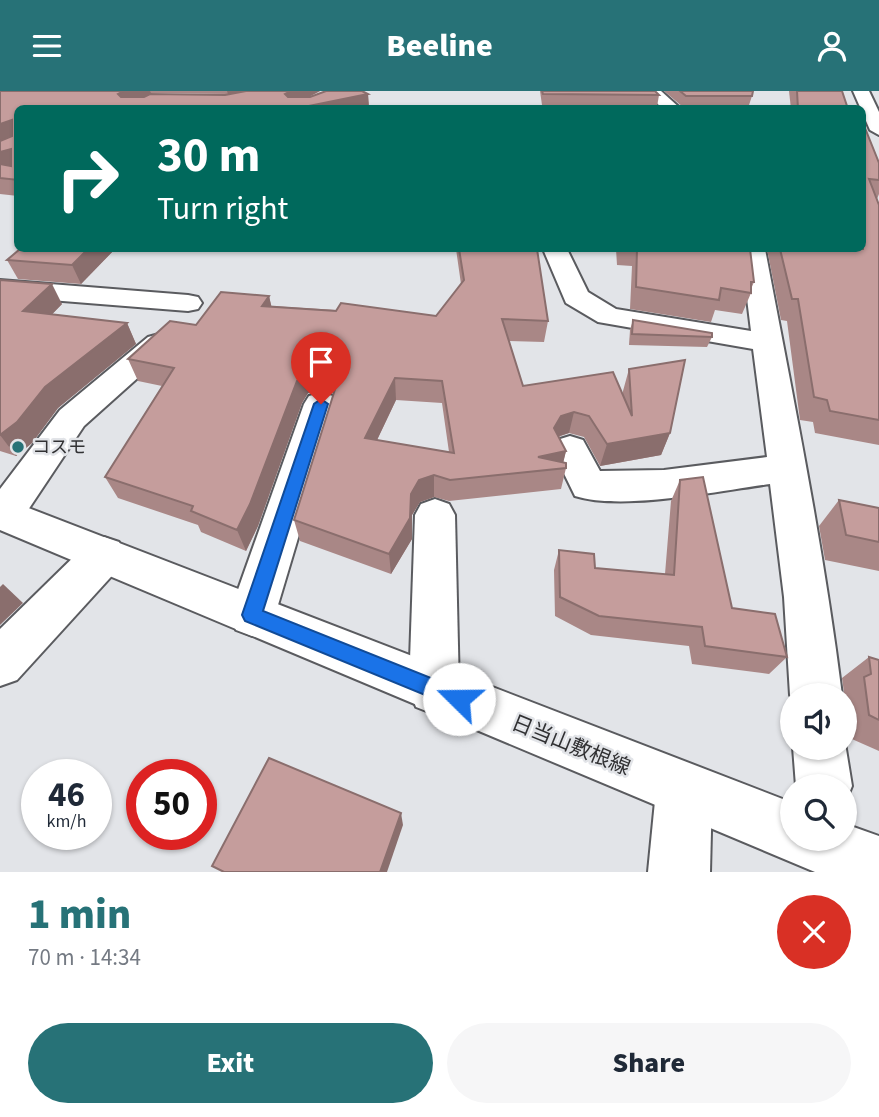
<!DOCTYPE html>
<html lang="en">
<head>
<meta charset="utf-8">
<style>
  body { margin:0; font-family:"Source Sans 3","Noto Sans JP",sans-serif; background:#f6f6f7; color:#1f2937; height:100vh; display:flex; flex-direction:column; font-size:26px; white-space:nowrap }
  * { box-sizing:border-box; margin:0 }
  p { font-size:23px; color:#747a83 }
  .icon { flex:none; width:38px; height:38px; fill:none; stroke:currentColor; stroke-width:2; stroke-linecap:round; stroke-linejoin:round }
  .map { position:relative; height:781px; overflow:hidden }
  .side { display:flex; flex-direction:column; background:#fff; flex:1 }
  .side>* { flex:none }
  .top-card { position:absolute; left:14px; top:14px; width:852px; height:147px; border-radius:10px; box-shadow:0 2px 5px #0004; background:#00695c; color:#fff; overflow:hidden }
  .tools { position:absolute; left:780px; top:592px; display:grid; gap:14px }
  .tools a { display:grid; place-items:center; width:77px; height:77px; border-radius:50%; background:#fff; box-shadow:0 2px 5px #0004; font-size:35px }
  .speed { position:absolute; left:21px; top:668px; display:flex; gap:14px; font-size:35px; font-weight:700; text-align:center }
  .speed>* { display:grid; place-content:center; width:91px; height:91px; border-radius:50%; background:#fff; box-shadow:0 2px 5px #0004; line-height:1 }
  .speed small { font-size:18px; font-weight:400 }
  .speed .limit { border:10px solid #d22; background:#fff; color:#111 }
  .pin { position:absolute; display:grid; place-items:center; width:60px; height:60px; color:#fff; margin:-72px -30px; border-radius:50% 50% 50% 0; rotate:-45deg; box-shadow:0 0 7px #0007 }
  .pin .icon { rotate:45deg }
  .me { position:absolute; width:77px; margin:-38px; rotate:292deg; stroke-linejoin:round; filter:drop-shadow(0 0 5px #0008) }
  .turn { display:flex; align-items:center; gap:24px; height:147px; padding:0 28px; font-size:32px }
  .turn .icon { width:91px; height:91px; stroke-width:2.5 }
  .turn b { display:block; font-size:49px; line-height:60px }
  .round { display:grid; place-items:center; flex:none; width:74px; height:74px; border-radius:37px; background:#f6f6f7 }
  .summary { display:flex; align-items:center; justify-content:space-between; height:119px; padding:0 28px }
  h1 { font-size:42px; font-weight:800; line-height:52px; color:#277277 }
  .primary-button { display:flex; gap:14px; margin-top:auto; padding:14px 28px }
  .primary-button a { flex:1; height:80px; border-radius:42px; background:#277277; color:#fff; font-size:28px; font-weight:800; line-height:80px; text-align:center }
  .primary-button a+a { background:#f6f6f7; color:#1f2937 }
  header { display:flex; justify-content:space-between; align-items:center; height:91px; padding:0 28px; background:#277277; color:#fff; font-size:32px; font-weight:800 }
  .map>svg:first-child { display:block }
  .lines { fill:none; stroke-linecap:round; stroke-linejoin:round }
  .minor-casing { stroke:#5a5b5f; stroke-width:4 }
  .major-casing { stroke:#5a5b5f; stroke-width:4 }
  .minor { fill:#fff; fill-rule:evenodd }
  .major { fill:#fff; fill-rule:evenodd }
  .wall { fill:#a98786; fill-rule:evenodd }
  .shaded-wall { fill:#8a6e6d }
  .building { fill:#c59d9c; stroke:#8a6e6d; stroke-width:2; fill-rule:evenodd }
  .route { fill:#1a73e8; stroke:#114b97; stroke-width:2 }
  .poi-dot { fill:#277277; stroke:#e2e4e8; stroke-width:2.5 }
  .labels { text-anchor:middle; stroke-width:5; stroke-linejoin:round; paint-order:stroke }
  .poi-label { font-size:18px; fill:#313133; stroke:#e2e4e8; text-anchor:start }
  .near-street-label { font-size:21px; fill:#313133; stroke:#e2e4e8 }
</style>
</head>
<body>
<header><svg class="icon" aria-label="menu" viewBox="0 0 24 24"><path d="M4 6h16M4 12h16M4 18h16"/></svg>Beeline<svg class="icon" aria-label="person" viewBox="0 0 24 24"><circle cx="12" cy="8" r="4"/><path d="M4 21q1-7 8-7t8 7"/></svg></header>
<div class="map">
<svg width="879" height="781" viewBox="0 0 879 781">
  <rect width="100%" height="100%" fill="#e2e4e8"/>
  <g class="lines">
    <defs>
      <g id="minor">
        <polygon points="644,0 661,0 681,18 663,18"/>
        <polygon points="853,0 869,0 879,21 879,44 870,39"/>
        <path d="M 543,158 L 567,158 L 588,201 L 616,218 L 751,240 L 741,158 L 765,158 C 793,306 823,452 842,604 L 793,604 L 793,609 L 790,604 L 784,506 L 770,393 C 720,400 622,420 575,405 L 552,358 L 557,349 L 570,345 L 583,349 L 600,380 L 664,379 L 767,366 L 753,258 L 598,231 L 566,212 Z"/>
        <polygon points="0,189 188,204 198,206 202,212 198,218 188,220 0,205"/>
        <polygon points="159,243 170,246 174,252 170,258 84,335 18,434 0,437 0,398 60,319 148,246"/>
        <polygon points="321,302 333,305 338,313 275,524 268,539 252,545 236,539 229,524 304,313 309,305"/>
        <polygon points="435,408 449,413 455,424 459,598 452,616 434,623 416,616 409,598 415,424 421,413"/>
        <polygon points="104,446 119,451 125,464 119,477 17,589 0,595 0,538 89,451"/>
        <polygon points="845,652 852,695 845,712 845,695 796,695 793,656 845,656"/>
        <polygon points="684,672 704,680 712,700 710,781 648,781 656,700 664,680"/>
      </g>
      <polygon id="major" points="0,406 793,712 793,747 845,747 845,733 879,745 879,781 815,781 0,439"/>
    </defs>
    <!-- minor casing -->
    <use href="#minor" class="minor-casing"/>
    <!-- major casing -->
    <use href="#major" class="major-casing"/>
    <!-- minor -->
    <use href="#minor" class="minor"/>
    <!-- major -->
    <use href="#major" class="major"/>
  </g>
  <!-- wall -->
  <g class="wall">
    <path d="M 0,0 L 320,0 L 309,6 L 368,3 L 369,18 L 18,18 L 18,105 L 0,103 ZM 151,2 L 228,3 L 149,4 Z"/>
    <polygon points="540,0 655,0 659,4 657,16 542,14"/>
    <polygon points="664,0 753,0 752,5 748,17 683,16"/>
    <polygon points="789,0 842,0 848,18 791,18"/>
    <polygon points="863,32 879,72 879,103 877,108 879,114 879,354 815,342 813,331 800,329 787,230 781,229 767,158 863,158"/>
    <polygon points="20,158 115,158 81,193 18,188 7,169"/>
    <path d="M 456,158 L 537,158 L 548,230 L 544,251 L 509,250 L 523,295 L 623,303 L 623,300 L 629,278 L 670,342 L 661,364 L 600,375 L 584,346 L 569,342 L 558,346 L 566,360 L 563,371 L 566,377 L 561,398 L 449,410 L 434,406 L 420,411 L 412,424 L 412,448 L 391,483 L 300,450 L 294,429 L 334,302 L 320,299 L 308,302 L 302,312 L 258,435 L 246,460 L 201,441 L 198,434 L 118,407 L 105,386 L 162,295 L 138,290 L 128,268 L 196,234 L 269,205 L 271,215 L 436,225 L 461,193 ZM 396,309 L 442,312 L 449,361 L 377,349 Z"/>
    <polygon points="616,158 750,158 754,191 751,198 751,202 742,223 715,219 711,231 630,218 632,175 617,174"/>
    <polygon points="0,189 62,213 52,223 127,232 136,253 58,317 32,352 16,365 0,360"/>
    <polygon points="633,229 712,246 707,256 629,254 630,239"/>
    <polygon points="680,389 732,517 787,566 769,583 692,573 689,555 591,544 555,525 554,479 559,459 595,477 665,483 671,410"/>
    <polygon points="839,409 879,417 879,480 825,469 819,435"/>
    <polygon points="869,566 879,569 879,660 845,645 845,604 841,604 844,601 842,587"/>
  </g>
  <!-- shaded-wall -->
  <g class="shaded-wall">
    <polygon points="124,0 150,0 151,2 123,17 118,3"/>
    <polygon points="227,0 247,0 228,3"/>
    <polygon points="291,0 320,0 287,17 285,3"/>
    <polygon points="368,3 369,18 294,18"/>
    <polygon points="12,29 18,46 0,52 0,33"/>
    <polygon points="11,58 18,71 2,84 0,79 0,61"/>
    <polygon points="88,158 115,158 81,193 72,174"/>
    <polygon points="52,193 62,213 35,241 23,220"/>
    <polygon points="269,205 274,226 262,215"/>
    <polygon points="127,232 136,253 58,317 32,352 16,365 0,344 45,296"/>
    <polygon points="316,278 320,299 308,302 302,312 258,435 246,460 237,439 297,290 304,281"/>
    <polygon points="395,287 396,309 368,368 365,347"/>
    <polygon points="574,321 569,342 556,346 554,337 561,325"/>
    <polygon points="670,342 661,364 600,375 607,353"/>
    <polygon points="566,360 562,377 538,366"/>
    <polygon points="434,384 434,406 420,411 412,424 412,448 391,483 389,463 411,403 419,389"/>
    <polygon points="3,493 23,512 0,534 0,496"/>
    <polygon points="401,722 403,734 387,781 380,781"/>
  </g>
  <!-- building -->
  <g class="building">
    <polygon points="0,0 124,0 118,3 121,6 144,6 150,3 225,4 246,0 291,0 285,3 288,6 310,6 326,0 362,0 368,3 294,18 18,18 18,89 0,87 0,73 11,75 11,58 0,61 0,50 12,45 12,29 0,33"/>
    <polygon points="542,0 655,0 659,4 543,3"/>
    <polygon points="680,0 753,0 752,5 686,5"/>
    <polygon points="797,0 842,0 848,18 798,18"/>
    <polygon points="863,32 879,72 879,89 869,88 879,114 879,329 830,320 827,309 814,306 798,208 792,208 780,158 863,158"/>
    <polygon points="20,158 88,158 72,174 7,169"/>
    <path d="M 459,158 L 537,158 L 548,230 L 502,228 L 523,295 L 613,281 L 632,325 L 629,278 L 685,269 L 670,342 L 607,353 L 589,325 L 574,321 L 561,325 L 554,337 L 566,360 L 538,366 L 566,372 L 566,377 L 450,389 L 434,384 L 419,389 L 411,403 L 410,427 L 389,463 L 294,429 L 337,292 L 330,281 L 316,278 L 304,281 L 297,290 L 250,413 L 237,439 L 191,420 L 193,415 L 105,386 L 174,277 L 128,268 L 170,230 L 196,234 L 221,201 L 269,205 L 262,215 L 336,220 L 341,212 L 436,225 L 464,189 ZM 395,287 L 442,290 L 454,362 L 365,347 Z"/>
    <polygon points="637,158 750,158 754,191 751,191 751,202 721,197 719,209 636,196"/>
    <polygon points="0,189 52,193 23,220 127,232 45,296 17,331 0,344"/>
    <polygon points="633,229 712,242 712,246 632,243"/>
    <polygon points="703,386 732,517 775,523 787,566 705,555 702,536 599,525 560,506 559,459 594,463 595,477 674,484 680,389"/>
    <polygon points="839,409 879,417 879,451 846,444"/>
    <polygon points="869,566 879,569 879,629 869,624 864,586 871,583"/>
    <polygon points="269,667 401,722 380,781 224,781 212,775"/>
  </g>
  <!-- route -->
  <polygon class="route" points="321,308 328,313 263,520 466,601 469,608 466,615 459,618 245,530 242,524 314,313"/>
  <!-- markers -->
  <circle class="poi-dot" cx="18" cy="356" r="7"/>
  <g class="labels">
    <!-- poi labels -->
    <g class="poi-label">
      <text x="32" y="362">コスモ</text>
    </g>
    <!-- near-street labels -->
    <g class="near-street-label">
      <text transform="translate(571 654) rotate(22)" y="7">日当山敷根線</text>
    </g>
  </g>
</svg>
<div class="tools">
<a><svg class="icon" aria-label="sound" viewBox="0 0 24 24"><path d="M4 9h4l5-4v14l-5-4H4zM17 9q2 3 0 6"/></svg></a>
<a><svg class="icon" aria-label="search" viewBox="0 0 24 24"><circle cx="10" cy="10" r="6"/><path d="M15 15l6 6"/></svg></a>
</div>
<div class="speed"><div>46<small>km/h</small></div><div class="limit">50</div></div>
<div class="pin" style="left:321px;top:313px;background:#d93025"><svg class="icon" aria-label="arrive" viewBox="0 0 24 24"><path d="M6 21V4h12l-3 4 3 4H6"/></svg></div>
<svg class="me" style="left:459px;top:608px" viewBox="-20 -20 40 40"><circle r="19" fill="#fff"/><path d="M0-13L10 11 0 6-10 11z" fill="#1a73e8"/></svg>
<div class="top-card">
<div class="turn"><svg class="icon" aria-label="right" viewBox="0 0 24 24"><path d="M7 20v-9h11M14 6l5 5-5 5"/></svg><div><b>30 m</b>Turn right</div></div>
</div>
</div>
<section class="side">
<div class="summary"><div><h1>1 min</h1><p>70 m · 14:34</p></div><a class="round" style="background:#d93025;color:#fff"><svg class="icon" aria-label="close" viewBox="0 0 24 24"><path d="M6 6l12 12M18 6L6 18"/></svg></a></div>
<div class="primary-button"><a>Exit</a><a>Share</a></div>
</section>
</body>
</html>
